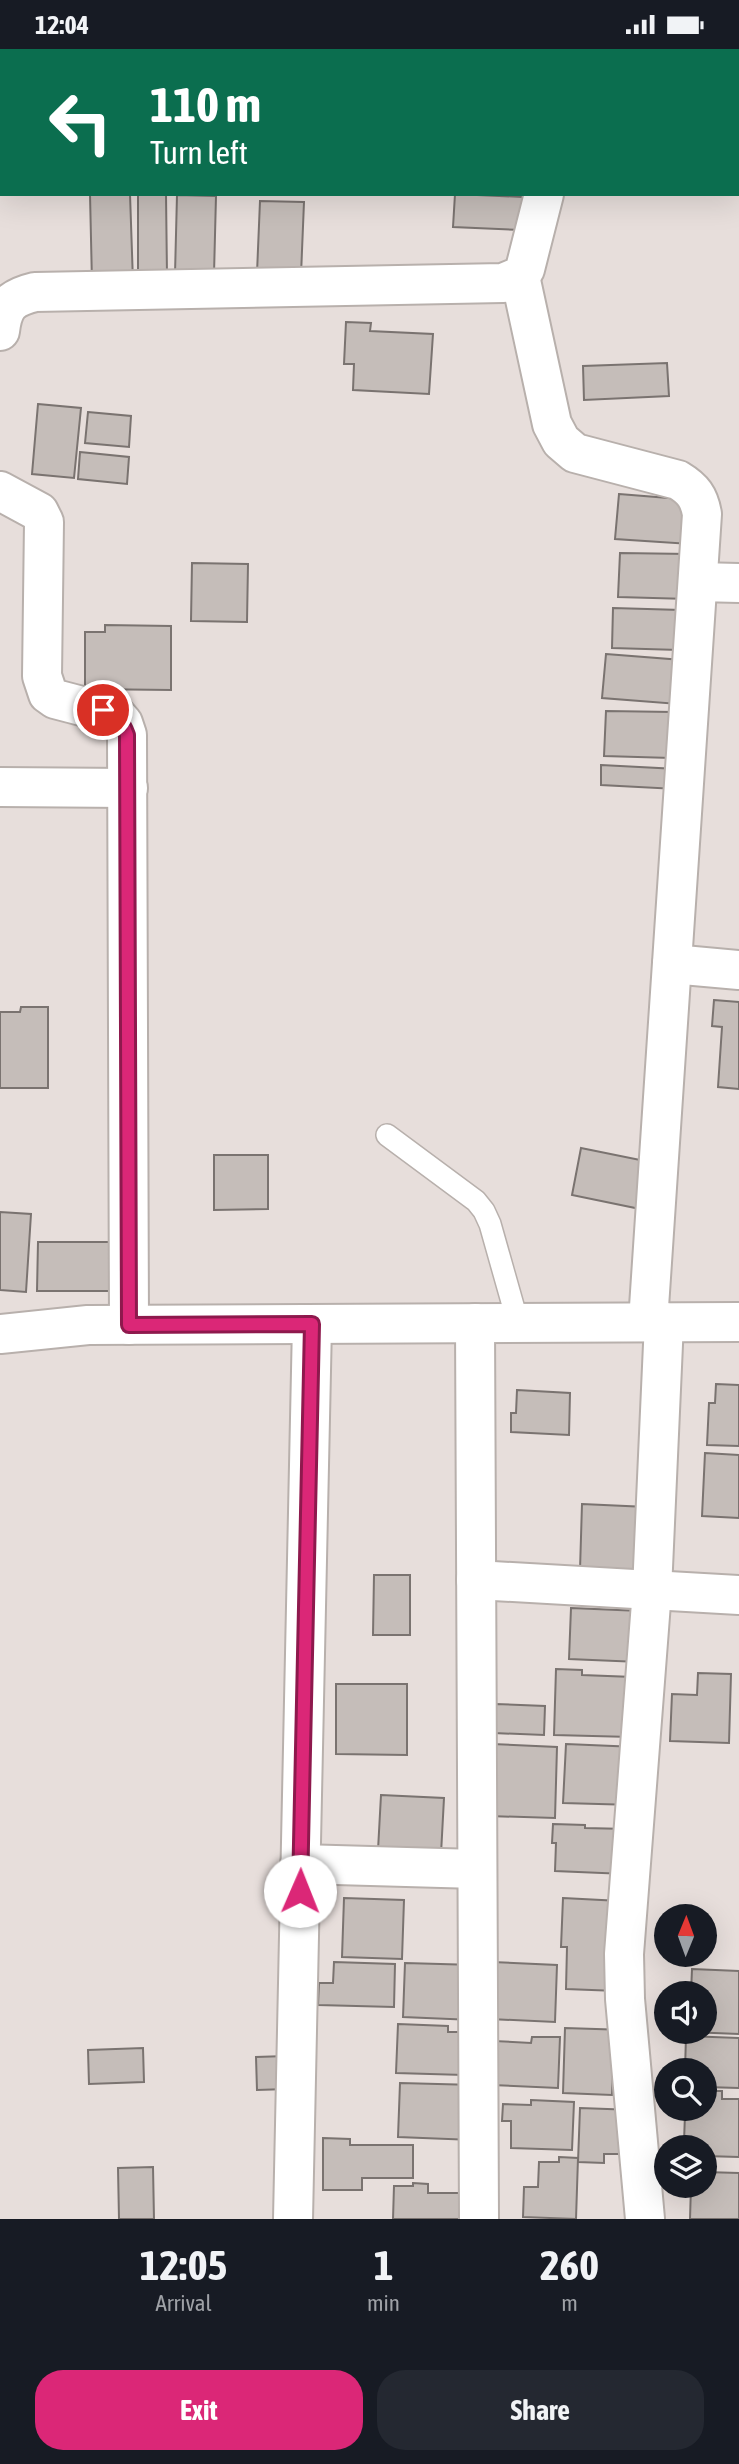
<!DOCTYPE html>
<html lang="en">
<head>
<meta charset="utf-8">
<style>
  body { margin:0; font-family:"Asap Condensed",sans-serif; background:#242831; color:#f1f3f6; height:100vh; display:flex; flex-direction:column; font-size:26px; white-space:nowrap }
  * { box-sizing:border-box; margin:0 }
  p { font-size:23px; color:#9ea1a6 }
  .icon { flex:none; width:38px; height:38px; fill:none; stroke:currentColor; stroke-width:2; stroke-linecap:round; stroke-linejoin:round }
  .map { position:relative; height:2170px; overflow:hidden }
  .sheet { display:flex; flex-direction:column; background:#171b24; flex:1 }
  .sheet>* { flex:none }
  .guide { position:absolute; left:0px; top:0px; width:740px; height:147px; box-shadow:0 7px 28px #0002; background:#0b6e4f; color:#fff; overflow:hidden }
  .needle { width:46px; rotate:1deg }
  .controls { position:absolute; left:654px; top:1855px; display:grid; gap:14px }
  .controls a { display:grid; place-items:center; width:63px; height:63px; border-radius:50%; background:#171b24; box-shadow:0 7px 28px #0002; font-size:35px }
  .pin { position:absolute; display:grid; place-items:center; width:60px; height:60px; color:#fff; margin:-30px; border:4px solid #fff; border-radius:50%; box-shadow:0 2px 7px #0007 }
  .me { position:absolute; width:77px; margin:-38px; rotate:1deg; stroke-linejoin:round; filter:drop-shadow(0 0 5px #0008) }
  .turn { display:flex; align-items:center; gap:24px; height:147px; padding:0 35px; font-size:32px }
  .turn .icon { width:91px; height:91px; stroke-width:2.5 }
  .turn b { display:block; font-size:49px; line-height:60px }
  .eta { display:flex; justify-content:space-evenly; align-items:center; height:119px; text-align:center }
  .eta b { font-size:42px; font-weight:700; line-height:49px }
  .action { display:flex; gap:14px; margin-top:auto; padding:14px 35px }
  .action a { flex:1; height:80px; border-radius:28px; background:#db2777; color:#fff; font-size:28px; font-weight:700; line-height:80px; text-align:center }
  .action a+a { background:#242831; color:#f1f3f6 }
  .status { display:flex; justify-content:space-between; align-items:center; height:49px; padding:0 35px; background:#171b24; direction:ltr }
  .status svg { height:19px; fill:currentColor }
  .map>svg:first-child { display:block }
  .building { fill:#c5bdb9; stroke:#7a7370; stroke-width:2 }
  .lines { fill:none; stroke-linecap:round; stroke-linejoin:round }
  .lane-casing { stroke:#b8b0ac; stroke-width:24 }
  .street-casing { stroke:#b8b0ac; stroke-width:42 }
  .lane { stroke:#fff; stroke-width:21 }
  .street { stroke:#fff; stroke-width:38 }
  .route-casing { stroke:#8e194d; stroke-width:18 }
  .route { stroke:#db2777; stroke-width:12 }
</style>
</head>
<body>
<div class="status"><b>12:04</b><svg viewBox="0 0 49 12"><path d="M0 12V9h3v3zM5 12V6h3v6zM10 12V3h3v9zM15 12V0h3v12zM26 1h20v11H26zM47 4h2v5h-2z"/></svg></div>
<div class="map">
<svg width="739" height="2170" viewBox="0 0 739 2170">
  <rect width="100%" height="100%" fill="#e7dedb"/>
  <!-- building -->
  <g class="building">
    <polygon points="332,0 414,0 414,2 331,2"/>
    <polygon points="90,145 130,145 133,233 92,234"/>
    <polygon points="138,145 166,145 167,226 138,227"/>
    <polygon points="455,145 523,148 521,181 453,178"/>
    <polygon points="177,146 216,147 214,225 175,225"/>
    <polygon points="260,152 304,153 301,226 257,224"/>
    <polygon points="346,273 371,274 370,282 433,285 429,345 353,341 354,315 344,315"/>
    <polygon points="667,314 669,347 584,351 583,317"/>
    <polygon points="38,355 81,359 74,429 32,425"/>
    <polygon points="88,363 131,367 129,398 85,394"/>
    <polygon points="80,403 129,408 127,435 78,430"/>
    <polygon points="619,445 693,451 690,495 615,490"/>
    <polygon points="620,504 689,505 688,550 618,548"/>
    <polygon points="192,514 248,515 247,573 191,572"/>
    <polygon points="613,559 681,561 679,601 612,599"/>
    <polygon points="105,576 171,577 171,641 85,640 85,583 105,583"/>
    <polygon points="606,605 682,611 678,655 602,649"/>
    <polygon points="606,662 673,663 671,709 604,707"/>
    <polygon points="601,716 677,720 676,740 601,736"/>
    <polygon points="714,951 739,953 739,1040 718,1038 722,978 712,977"/>
    <polygon points="21,958 48,958 48,1039 0,1039 0,963 20,963"/>
    <polygon points="581,1099 655,1114 645,1161 572,1146"/>
    <polygon points="214,1106 268,1106 268,1160 214,1161"/>
    <polygon points="0,1163 31,1165 26,1243 0,1241"/>
    <polygon points="38,1193 112,1193 112,1242 37,1242"/>
    <polygon points="716,1335 739,1336 739,1397 707,1396 709,1354 715,1354"/>
    <polygon points="517,1341 570,1344 569,1386 511,1383 511,1364 516,1364"/>
    <polygon points="705,1404 739,1406 739,1469 702,1467"/>
    <polygon points="582,1455 647,1458 638,1524 580,1521"/>
    <polygon points="374,1526 410,1526 410,1586 373,1586"/>
    <polygon points="571,1559 641,1562 639,1613 569,1610"/>
    <polygon points="556,1620 582,1621 582,1626 633,1628 631,1688 554,1686"/>
    <polygon points="698,1624 731,1625 729,1694 670,1692 672,1645 697,1646"/>
    <polygon points="336,1635 407,1635 407,1706 336,1705"/>
    <polygon points="495,1655 545,1657 544,1686 494,1684"/>
    <polygon points="492,1695 557,1698 555,1769 489,1767"/>
    <polygon points="566,1695 636,1698 634,1756 563,1754"/>
    <polygon points="381,1746 444,1749 441,1805 378,1801"/>
    <polygon points="553,1775 585,1776 585,1779 627,1780 625,1825 555,1822 556,1794 552,1794"/>
    <polygon points="344,1849 404,1851 402,1910 342,1908"/>
    <polygon points="563,1849 620,1852 617,1942 566,1940 567,1898 561,1898"/>
    <polygon points="334,1913 395,1915 394,1958 318,1956 319,1934 333,1934"/>
    <polygon points="492,1913 557,1916 555,1973 490,1970"/>
    <polygon points="405,1914 475,1916 473,1971 403,1968"/>
    <polygon points="692,1920 739,1922 739,1985 689,1983 705,1983 705,1944 691,1944"/>
    <polygon points="398,1975 448,1977 448,1983 466,1983 464,2026 396,2024"/>
    <polygon points="565,1979 626,1981 613,2022 612,2046 563,2044"/>
    <polygon points="686,1987 739,1989 739,2039 705,2038 705,2021 685,2021"/>
    <polygon points="532,1988 560,1988 558,2039 492,2036 494,1992 531,1994"/>
    <polygon points="143,1999 144,2033 89,2035 88,2001"/>
    <polygon points="286,2007 287,2040 257,2041 256,2008"/>
    <polygon points="400,2034 475,2036 473,2091 398,2088"/>
    <polygon points="705,2042 722,2042 722,2050 739,2050 739,2108 705,2107 705,2098 676,2098 676,2092 684,2093 685,2065 701,2066 701,2060 705,2060"/>
    <polygon points="531,2051 574,2053 572,2101 511,2099 511,2072 502,2072 503,2055 531,2056"/>
    <polygon points="580,2059 634,2061 633,2105 604,2105 604,2114 578,2113"/>
    <polygon points="323,2089 350,2090 350,2096 413,2096 413,2129 362,2129 362,2141 323,2141"/>
    <polygon points="559,2108 578,2109 576,2170 523,2168 524,2138 538,2138 539,2113 559,2113"/>
    <polygon points="153,2118 154,2170 119,2170 118,2119"/>
    <polygon points="705,2123 739,2124 739,2170 690,2170 691,2137 705,2137"/>
    <polygon points="413,2134 428,2135 428,2144 465,2144 465,2170 393,2170 394,2137 413,2137"/>
  </g>
  <g class="lines">
    <defs>
      <polyline id="lane" points="387,1086 476,1152 484,1162 490,1175 518,1274"/>
      <g id="street">
        <polyline points="428,2 429,0"/>
        <polyline points="581,2 581,0"/>
        <path d="M 520,227 L 552,375 L 561,392 L 575,404 L 678,431 C 693,440 699,448 702,465 L 648,1273"/>
        <path d="M 0,282 C 3,257 10,249 35,243 L 503,234 L 520,227 L 525,220 L 544,145"/>
        <polyline points="0,442 39,463 44,473 42,627 48,645 55,650 116,666 123,674 127,686 129,1276"/>
        <polyline points="698,533 739,534"/>
        <polyline points="0,738 128,739"/>
        <polyline points="672,915 739,921"/>
        <polyline points="475,1274 479,2170"/>
        <polyline points="0,1285 88,1276 739,1273"/>
        <polyline points="476,1531 739,1546"/>
        <polyline points="300,1815 477,1820"/>
        <polyline points="293,2170 312,1275"/>
        <polyline points="645,2170 625,1950 624,1905 652,1541 664,1273"/>
      </g>
    </defs>
    <!-- lane casing -->
    <use href="#lane" class="lane-casing"/>
    <!-- street casing -->
    <use href="#street" class="street-casing"/>
    <!-- lane -->
    <use href="#lane" class="lane"/>
    <!-- street -->
    <use href="#street" class="street"/>
  </g>
  <g class="lines">
    <defs>
      <path id="route" d="M 103,661 C 117,667 122,672 127,686 L 129,1276 L 312,1275 L 300,1842"/>
    </defs>
    <!-- route casing -->
    <use href="#route" class="route-casing"/>
    <!-- route -->
    <use href="#route" class="route"/>
  </g>
</svg>
<div class="controls">
<a><svg class="needle" viewBox="-14 -14 28 28"><path d="M0-13l5 13h-10z" fill="#e53935"/><path d="M0 13l5-13h-10z" fill="#9ea1a6"/></svg></a>
<a><svg class="icon" aria-label="sound" viewBox="0 0 24 24"><path d="M4 9h4l5-4v14l-5-4H4zM17 9q2 3 0 6"/></svg></a>
<a><svg class="icon" aria-label="search" viewBox="0 0 24 24"><circle cx="10" cy="10" r="6"/><path d="M15 15l6 6"/></svg></a>
<a><svg class="icon" aria-label="layers" viewBox="0 0 24 24"><path d="M12 4l9 5-9 5-9-5zM3 14l9 5 9-5"/></svg></a>
</div>
<div class="pin" style="left:103px;top:661px;background:#d93025"><svg class="icon" aria-label="arrive" viewBox="0 0 24 24"><path d="M6 21V4h12l-3 4 3 4H6"/></svg></div>
<svg class="me" style="left:300px;top:1842px" viewBox="-20 -20 40 40"><circle r="19" fill="#fff"/><path d="M0-13L10 11 0 6-10 11z" fill="#db2777"/></svg>
<div class="guide">
<div class="turn"><svg class="icon" aria-label="left" viewBox="0 0 24 24"><path d="M17 20v-9H6M10 6l-5 5 5 5"/></svg><div><b>110 m</b>Turn left</div></div>
</div>
</div>
<section class="sheet">
<div class="eta">
<div><b>12:05</b><p>Arrival</p></div>
<div><b>1</b><p>min</p></div>
<div><b>260</b><p>m</p></div>
</div>
<div class="action"><a>Exit</a><a>Share</a></div>
</section>
</body>
</html>
